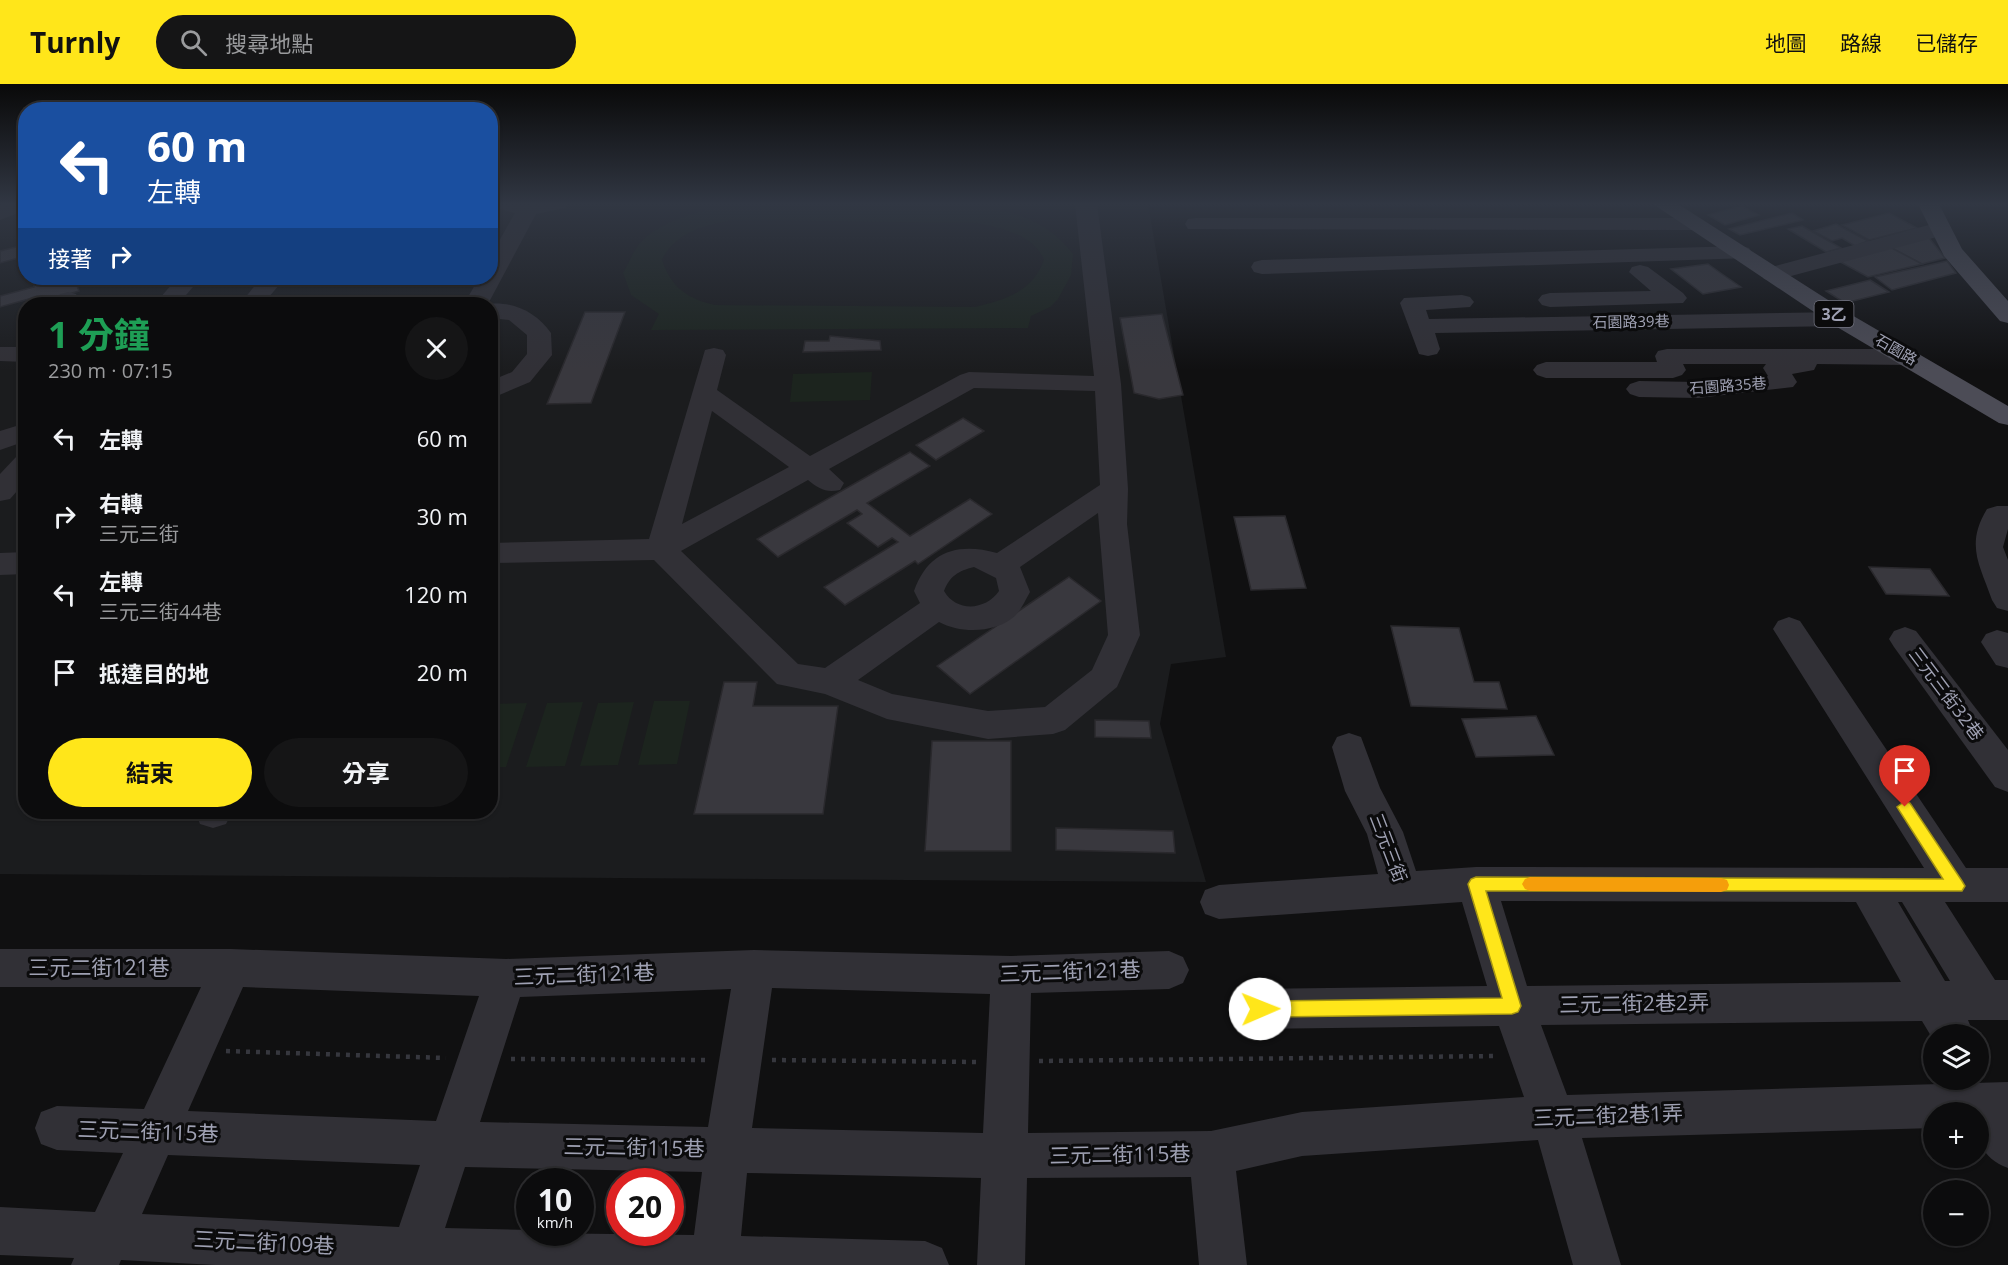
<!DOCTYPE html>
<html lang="zh-TW">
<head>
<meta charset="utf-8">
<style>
  body { margin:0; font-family:"Open Sans","Noto Sans TC",sans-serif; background:#151516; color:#f1f3f6; height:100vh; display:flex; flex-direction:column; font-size:22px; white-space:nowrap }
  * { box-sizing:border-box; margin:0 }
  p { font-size:20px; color:#9a9b9d }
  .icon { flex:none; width:33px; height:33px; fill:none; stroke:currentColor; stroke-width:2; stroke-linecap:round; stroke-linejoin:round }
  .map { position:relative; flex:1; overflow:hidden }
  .panel { position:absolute; left:18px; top:213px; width:480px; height:522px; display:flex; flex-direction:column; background:#0c0c0d; border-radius:24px; box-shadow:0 2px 4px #0004,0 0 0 2px #2c2c2e }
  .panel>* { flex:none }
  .hud { position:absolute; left:18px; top:18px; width:480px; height:183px; border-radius:24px; box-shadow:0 2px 4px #0004,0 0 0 2px #2c2c2e; background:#1a4fa0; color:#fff; overflow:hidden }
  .fabs { position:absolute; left:1923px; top:940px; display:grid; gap:12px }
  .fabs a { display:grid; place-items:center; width:66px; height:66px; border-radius:50%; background:#0c0c0d; box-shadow:0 2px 4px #0004,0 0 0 2px #2c2c2e; font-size:30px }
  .speed { position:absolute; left:516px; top:1084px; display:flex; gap:12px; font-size:30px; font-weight:700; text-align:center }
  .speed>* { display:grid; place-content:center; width:78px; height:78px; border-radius:50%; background:#0c0c0d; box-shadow:0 2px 4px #0004,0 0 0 2px #2c2c2e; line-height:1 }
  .speed small { font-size:15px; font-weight:400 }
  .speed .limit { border:9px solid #d22; background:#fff; color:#111 }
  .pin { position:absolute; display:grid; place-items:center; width:51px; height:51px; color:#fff; margin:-62px -26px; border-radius:50% 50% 50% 0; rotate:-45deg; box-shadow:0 0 6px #0007 }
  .pin .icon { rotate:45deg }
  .me { position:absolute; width:66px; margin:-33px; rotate:89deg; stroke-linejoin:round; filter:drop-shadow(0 0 4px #0008) }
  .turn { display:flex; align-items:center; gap:21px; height:126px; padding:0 30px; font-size:27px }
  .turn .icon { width:78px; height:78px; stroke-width:2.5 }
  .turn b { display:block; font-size:42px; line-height:51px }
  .then { display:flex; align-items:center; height:57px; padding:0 30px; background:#0003; gap:12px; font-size:22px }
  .round { display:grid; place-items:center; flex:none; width:63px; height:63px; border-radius:32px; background:#151516 }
  .summary { display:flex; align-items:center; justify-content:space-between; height:102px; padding:0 30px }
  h1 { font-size:36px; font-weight:700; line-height:45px; color:#1e9e55 }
  .action { display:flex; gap:12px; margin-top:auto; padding:12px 30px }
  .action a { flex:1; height:69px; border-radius:36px; background:#ffe61a; color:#111; font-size:24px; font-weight:700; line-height:69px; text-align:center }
  .action a+a { background:#151516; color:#f1f3f6 }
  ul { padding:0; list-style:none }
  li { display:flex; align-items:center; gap:18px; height:78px; padding:0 30px }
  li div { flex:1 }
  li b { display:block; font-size:22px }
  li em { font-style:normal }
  header { display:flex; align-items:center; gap:36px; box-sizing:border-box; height:84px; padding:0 30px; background:#ffe61a; color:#111 }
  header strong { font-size:28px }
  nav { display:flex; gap:33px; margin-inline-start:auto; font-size:21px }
  .search { width:420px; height:54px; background:#151516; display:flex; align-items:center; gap:15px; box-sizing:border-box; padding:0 21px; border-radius:33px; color:#9a9b9d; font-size:22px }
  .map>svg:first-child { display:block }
  .built { fill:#1b1c1e; fill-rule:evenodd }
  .green { fill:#1c241e; fill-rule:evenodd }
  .building { fill:#39383e; stroke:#2a292d; stroke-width:1.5 }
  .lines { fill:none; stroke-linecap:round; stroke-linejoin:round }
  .path { stroke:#36373e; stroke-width:4.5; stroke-dasharray:4 6; stroke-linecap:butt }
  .minor { fill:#313036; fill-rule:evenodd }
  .major { fill:#4c4c56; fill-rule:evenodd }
  .route { fill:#ffe61a; stroke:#a69611; stroke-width:1.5 }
  .slow { fill:#f59e0b }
  .labels { text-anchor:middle; stroke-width:6; stroke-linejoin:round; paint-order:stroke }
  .far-street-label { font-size:15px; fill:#9fa1b3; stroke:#0b0b0c }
  .shield { fill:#0b0b0c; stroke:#737481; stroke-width:1.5 }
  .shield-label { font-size:16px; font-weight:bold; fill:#9fa1b3 }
  .street-label { font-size:18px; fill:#9fa1b3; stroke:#0b0b0c }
  .near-street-label { font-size:21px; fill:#9fa1b3; stroke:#0b0b0c }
</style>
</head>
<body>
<header>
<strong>Turnly</strong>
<div class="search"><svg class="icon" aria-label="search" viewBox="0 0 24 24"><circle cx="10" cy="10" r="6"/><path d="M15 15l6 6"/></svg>搜尋地點</div>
<nav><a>地圖</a><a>路線</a><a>已儲存</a></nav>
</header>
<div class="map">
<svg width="2008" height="1181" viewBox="0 0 2008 1181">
  <rect width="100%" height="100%" fill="#101011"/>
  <!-- built -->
  <path class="built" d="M 0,120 L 25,120 L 26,194 L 490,194 L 491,120 L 1148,120 L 1226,573 L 1171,580 L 1160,640 L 1206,798 L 0,790 ZM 26,220 L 490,220 L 490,728 L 26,728 Z"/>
  <!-- green -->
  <g class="green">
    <path d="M 733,120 L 995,125 C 1026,131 1054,144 1073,170 L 1071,191 L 1058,215 L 1050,223 L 1031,232 L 1028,244 L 651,246 L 659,230 L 631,211 L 623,189 C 629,179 634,165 642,157 C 666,134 702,127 733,120 ZM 733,136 L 974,139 C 999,143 1034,150 1044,176 C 1032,208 1005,216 975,223 L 715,221 C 688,215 670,203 662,175 C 678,147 703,142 733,136 Z"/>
    <polygon points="872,288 870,316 790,318 793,290"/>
    <polygon points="654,617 690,617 677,680 638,681"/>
    <polygon points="583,618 565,682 526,683 547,619"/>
    <polygon points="634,618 618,681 580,682 598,619"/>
    <polygon points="527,619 506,683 491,683 491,620"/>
  </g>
  <!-- building -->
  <g class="building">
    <polygon points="1741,122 1759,131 1725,141 1708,131"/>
    <polygon points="1792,129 1803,136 1740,151 1729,145"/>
    <polygon points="1889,129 1917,144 1869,156 1842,141"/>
    <polygon points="26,131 26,172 0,179 0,167 24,161 17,133"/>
    <polygon points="1836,140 1868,157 1855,162 1842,154 1832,157 1813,147"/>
    <polygon points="1802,142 1841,164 1826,168 1788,145"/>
    <polygon points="1926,150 1945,174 1922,180 1886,161"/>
    <polygon points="1886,161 1922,180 1868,193 1835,175"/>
    <polygon points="1947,177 1956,189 1892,206 1875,193"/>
    <polygon points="1708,180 1722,190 1741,203 1703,210 1671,185"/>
    <polygon points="32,194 107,194 77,202 79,207 38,219 36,213 0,223 0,212 34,203"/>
    <polygon points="305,194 372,194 303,196"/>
    <polygon points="1870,196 1889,208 1845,219 1826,207"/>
    <polygon points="585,228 625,228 591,319 547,320"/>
    <polygon points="1162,230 1183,311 1159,315 1134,309 1120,234"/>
    <polygon points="830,252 880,257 881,266 803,268 805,257 829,257"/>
    <polygon points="963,334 984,347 936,376 916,361"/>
    <polygon points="910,368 930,382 867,419 910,452 970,415 992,430 918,480 915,477 845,521 824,503 898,458 892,454 878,463 847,439 862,430 857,426 778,473 757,455"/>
    <polygon points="1285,432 1306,504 1251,506 1234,433"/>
    <polygon points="1869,483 1930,485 1949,512 1886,510"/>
    <polygon points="1069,493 1101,517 970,610 937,582"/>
    <polygon points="1391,542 1459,544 1474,598 1499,598 1507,625 1411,622"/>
    <polygon points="724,598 757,598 753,622 838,622 823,730 694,730"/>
    <polygon points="1536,632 1554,671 1476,673 1462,635"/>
    <polygon points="1095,636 1149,637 1151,654 1095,653"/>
    <polygon points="932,657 1011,657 1011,767 925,767"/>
    <polygon points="1056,744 1173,747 1175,769 1056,766"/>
  </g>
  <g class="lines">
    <!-- path -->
    <g class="path">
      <polyline points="226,967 446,974"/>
      <polyline points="511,975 710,976"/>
      <polyline points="772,976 977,978"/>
      <polyline points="1039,977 1497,972"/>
    </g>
    <!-- minor -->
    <g class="minor">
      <polygon points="4,120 26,120 26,126 0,136 0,122"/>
      <path d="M 568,120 L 565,124 L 536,130 L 488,220 C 513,217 536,228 551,249 L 552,271 L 530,298 L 490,315 L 490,297 L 512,288 L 527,270 L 527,251 L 509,236 L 490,234 L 490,220 L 464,220 L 479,194 L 490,194 L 490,173 L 515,129 L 500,125 L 496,121 Z"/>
      <path d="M 1075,120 L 1097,120 L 1121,300 L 1128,405 L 1127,440 L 1140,551 L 1117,603 L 1065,646 L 1053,650 L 988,655 L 887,635 L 825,610 L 777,600 L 654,476 L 490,479 L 490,459 L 649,455 L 705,266 L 714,264 L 723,266 L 726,271 L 717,306 L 810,372 L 960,291 L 969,288 L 1094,292 ZM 974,304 L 1095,307 L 1100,401 L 997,469 C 958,458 928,467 914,507 L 920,519 L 825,584 L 798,580 L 681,467 L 808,396 C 819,405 826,409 840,406 L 844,399 L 829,385 ZM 712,327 L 789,383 L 682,440 ZM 1098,429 L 1108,551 L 1092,586 L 1045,623 L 988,627 L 892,610 L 858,596 L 939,538 C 961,550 996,549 1015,532 C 1021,526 1026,515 1030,508 L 1020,483 ZM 974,483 L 996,494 L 999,507 C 986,526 957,529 944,507 C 950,492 958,487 974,483 Z"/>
      <polygon points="1196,134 1694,134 1702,135 1705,140 1702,145 1694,146 1188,145 1185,140 1188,135"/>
      <polygon points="1940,138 1948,140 1951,145 1948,150 1772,197 1764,195 1761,190 1764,185"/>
      <polygon points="1741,162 1749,164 1752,169 1749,174 1262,190 1254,188 1251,183 1254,178 1262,176"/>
      <polygon points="1640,181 1648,183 1683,209 1687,214 1683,219 1550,223 1542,221 1538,216 1542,211 1550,209 1651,207 1629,188 1632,183"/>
      <polygon points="177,194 201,194 178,220 155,220"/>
      <polygon points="261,194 285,194 263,220 240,220"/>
      <polygon points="68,208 76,210 81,220 59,220 56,215 60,210"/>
      <polygon points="1462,211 1470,213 1474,218 1470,223 1426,226 1429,235 1841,228 1850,230 1853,235 1850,240 1841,242 1435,249 1440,265 1437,270 1428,272 1419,270 1400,219 1404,214"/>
      <polygon points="0,263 26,263 26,278 0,277"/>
      <polygon points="1667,265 1909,265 1918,268 1922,273 1918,278 1909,281 1817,280 1814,286 1792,290 1797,298 1793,303 1698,314 1639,313 1630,310 1626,305 1630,300 1639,297 1698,298 1768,292 1763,284 1766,280 1683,280 1686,286 1682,291 1673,294 1546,294 1537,291 1533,286 1537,281 1546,278 1657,278 1655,272 1658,267"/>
      <polygon points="26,339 26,357 0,366 0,347"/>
      <polygon points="26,370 26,397 10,415 0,417 0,390 16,373"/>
      <path d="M 1997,422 L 2008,422 L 2008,445 L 2003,463 L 2008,476 L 2008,527 L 1997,524 L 1992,516 C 1980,481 1965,461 1987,425 Z"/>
      <polygon points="26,468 26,490 0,491 0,469"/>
      <path d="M 1789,533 L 1800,537 L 1966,784 L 2008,784 L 2008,818 L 1945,818 L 1995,896 L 2008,896 L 2008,936 L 1968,936 L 1974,951 L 1934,951 L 1934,957 L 1922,937 L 1541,941 L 1567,1011 L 2008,998 L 2008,1084 C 1980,1073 1978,1057 1978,1029 L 1934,1029 L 1934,1044 L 1582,1054 L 1621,1181 L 1573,1181 L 1538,1056 L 1302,1072 L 1236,1087 L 1247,1181 L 1199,1181 L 1191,1093 L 1027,1094 L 1025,1181 L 977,1181 L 981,1094 L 747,1089 L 741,1152 L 925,1157 L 942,1164 L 949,1181 L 215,1181 L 121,1176 L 119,1181 L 71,1181 L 74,1174 L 0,1171 L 0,1123 L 95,1128 L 123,1069 L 57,1066 L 41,1060 L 35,1044 L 41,1028 L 57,1022 L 144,1025 L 201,903 L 0,903 L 0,865 L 231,865 L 506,875 L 754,866 L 1011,872 L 1169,867 L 1183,873 L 1189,886 L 1183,899 L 1169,905 L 1031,909 L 1028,1049 L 1211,1047 L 1302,1028 L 1524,1013 L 1499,942 L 1260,945 L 1245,939 L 1239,925 L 1245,911 L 1260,905 L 1487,902 L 1462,818 L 1219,835 L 1205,830 L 1200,818 L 1205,806 L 1219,801 L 1378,790 L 1367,750 L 1345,707 L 1332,663 L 1337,653 L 1349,649 L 1361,653 L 1380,704 L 1403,748 L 1416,787 L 1476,783 L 1924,784 L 1773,545 L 1778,537 ZM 1501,817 L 1856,818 L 1901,898 L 1527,902 ZM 1898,818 L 1902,818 L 1950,897 L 1945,897 ZM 243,903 L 479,912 L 436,1037 L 188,1027 ZM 772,904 L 990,910 L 983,1049 L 752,1044 ZM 731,905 L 708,1043 L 480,1038 L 520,913 ZM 168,1071 L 420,1081 L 399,1143 L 142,1130 ZM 465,1083 L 702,1088 L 694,1151 L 530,1149 L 530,1146 L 445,1144 Z"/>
      <polygon points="1905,543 1916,547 2008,666 2008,708 1995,703 1894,563 1889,555 1894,547"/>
      <polygon points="1997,546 2008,549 2008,584 1996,581 1981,558 1986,550"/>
      <polygon points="195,728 232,728 226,740 213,744 200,740"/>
    </g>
    <!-- major -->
    <g class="major">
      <polygon points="1653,120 1678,120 1850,230 2008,322 2008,341 1999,339 1832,240"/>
      <polygon points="1918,120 1939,120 1962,165 2008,217 2008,239 2000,237 1944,172"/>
    </g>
  </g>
  <!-- sky -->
  <linearGradient id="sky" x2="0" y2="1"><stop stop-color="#090909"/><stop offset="0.42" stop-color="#313743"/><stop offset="1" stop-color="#313743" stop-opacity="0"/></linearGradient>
  <rect width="2008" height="286" fill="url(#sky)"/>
  <!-- route -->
  <polygon class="route" points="1905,717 1910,719 1962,797 1965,802 1962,807 1486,807 1521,922 1518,928 1512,930 1260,933 1254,931 1252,925 1254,919 1260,917 1502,914 1468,800 1471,795 1476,793 1943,795 1897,723"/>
  <!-- slow -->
  <polygon class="slow" points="1530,793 1721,794 1727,796 1729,801 1727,806 1721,808 1530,807 1525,805 1522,800 1525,795"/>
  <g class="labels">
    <!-- far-street labels -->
    <g class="far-street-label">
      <text transform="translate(1631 238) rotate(-1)" y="5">石園路39巷</text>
      <text transform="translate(1896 266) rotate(30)" y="5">石園路</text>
      <text transform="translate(1728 302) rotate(-4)" y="5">石園路35巷</text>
    </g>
    <!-- shield labels -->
    <rect class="shield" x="1814.5" y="217" width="39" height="26" rx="4.5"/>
    <g class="shield-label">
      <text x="1834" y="236">3乙</text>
    </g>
    <!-- street labels -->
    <g class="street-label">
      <text transform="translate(1946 610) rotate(53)" y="6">三元三街32巷</text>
      <text transform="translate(1388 764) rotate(69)" y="6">三元三街</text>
    </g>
    <!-- near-street labels -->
    <g class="near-street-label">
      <text x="99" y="891">三元二街121巷</text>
      <text transform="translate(1070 888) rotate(-2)" y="7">三元二街121巷</text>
      <text transform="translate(584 891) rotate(-2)" y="7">三元二街121巷</text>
      <text transform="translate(1634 920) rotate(-1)" y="7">三元二街2巷2弄</text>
      <text transform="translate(1608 1032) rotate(-2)" y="7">三元二街2巷1弄</text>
      <text transform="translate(148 1048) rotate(2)" y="7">三元二街115巷</text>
      <text transform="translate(634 1064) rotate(1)" y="7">三元二街115巷</text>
      <text transform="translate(1120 1071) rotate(-1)" y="7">三元二街115巷</text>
      <text transform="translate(264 1159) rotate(3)" y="7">三元二街109巷</text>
    </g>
  </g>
</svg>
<div class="fabs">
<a><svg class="icon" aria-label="layers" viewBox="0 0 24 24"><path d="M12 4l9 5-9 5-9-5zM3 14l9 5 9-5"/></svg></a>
<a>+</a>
<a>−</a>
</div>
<div class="speed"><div>10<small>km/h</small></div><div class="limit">20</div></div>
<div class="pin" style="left:1905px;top:723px;background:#d93025"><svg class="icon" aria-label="arrive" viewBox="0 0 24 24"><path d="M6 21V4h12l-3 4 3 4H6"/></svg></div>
<svg class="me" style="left:1260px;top:925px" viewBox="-20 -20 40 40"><circle r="19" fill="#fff"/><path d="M0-13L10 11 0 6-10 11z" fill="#ffe61a"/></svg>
<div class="hud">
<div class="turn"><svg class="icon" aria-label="left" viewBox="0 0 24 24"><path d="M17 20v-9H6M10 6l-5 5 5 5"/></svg><div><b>60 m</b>左轉</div></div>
<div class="then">接著<svg class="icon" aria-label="right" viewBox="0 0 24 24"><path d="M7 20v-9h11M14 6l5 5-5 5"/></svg></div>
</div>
<section class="panel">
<div class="summary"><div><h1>1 分鐘</h1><p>230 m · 07:15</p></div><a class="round"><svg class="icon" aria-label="close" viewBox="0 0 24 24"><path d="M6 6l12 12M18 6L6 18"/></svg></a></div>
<ul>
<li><svg class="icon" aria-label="left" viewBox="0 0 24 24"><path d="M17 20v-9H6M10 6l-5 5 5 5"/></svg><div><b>左轉</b></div><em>60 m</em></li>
<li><svg class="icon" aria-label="right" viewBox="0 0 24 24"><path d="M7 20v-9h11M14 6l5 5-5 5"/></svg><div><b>右轉</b><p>三元三街</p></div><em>30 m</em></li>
<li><svg class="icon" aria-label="left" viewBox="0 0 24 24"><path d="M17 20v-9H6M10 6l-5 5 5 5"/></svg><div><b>左轉</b><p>三元三街44巷</p></div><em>120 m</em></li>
<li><svg class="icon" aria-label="arrive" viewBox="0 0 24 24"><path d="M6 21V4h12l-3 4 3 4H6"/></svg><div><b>抵達目的地</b></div><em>20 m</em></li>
</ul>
<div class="action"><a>結束</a><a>分享</a></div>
</section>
</div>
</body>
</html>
